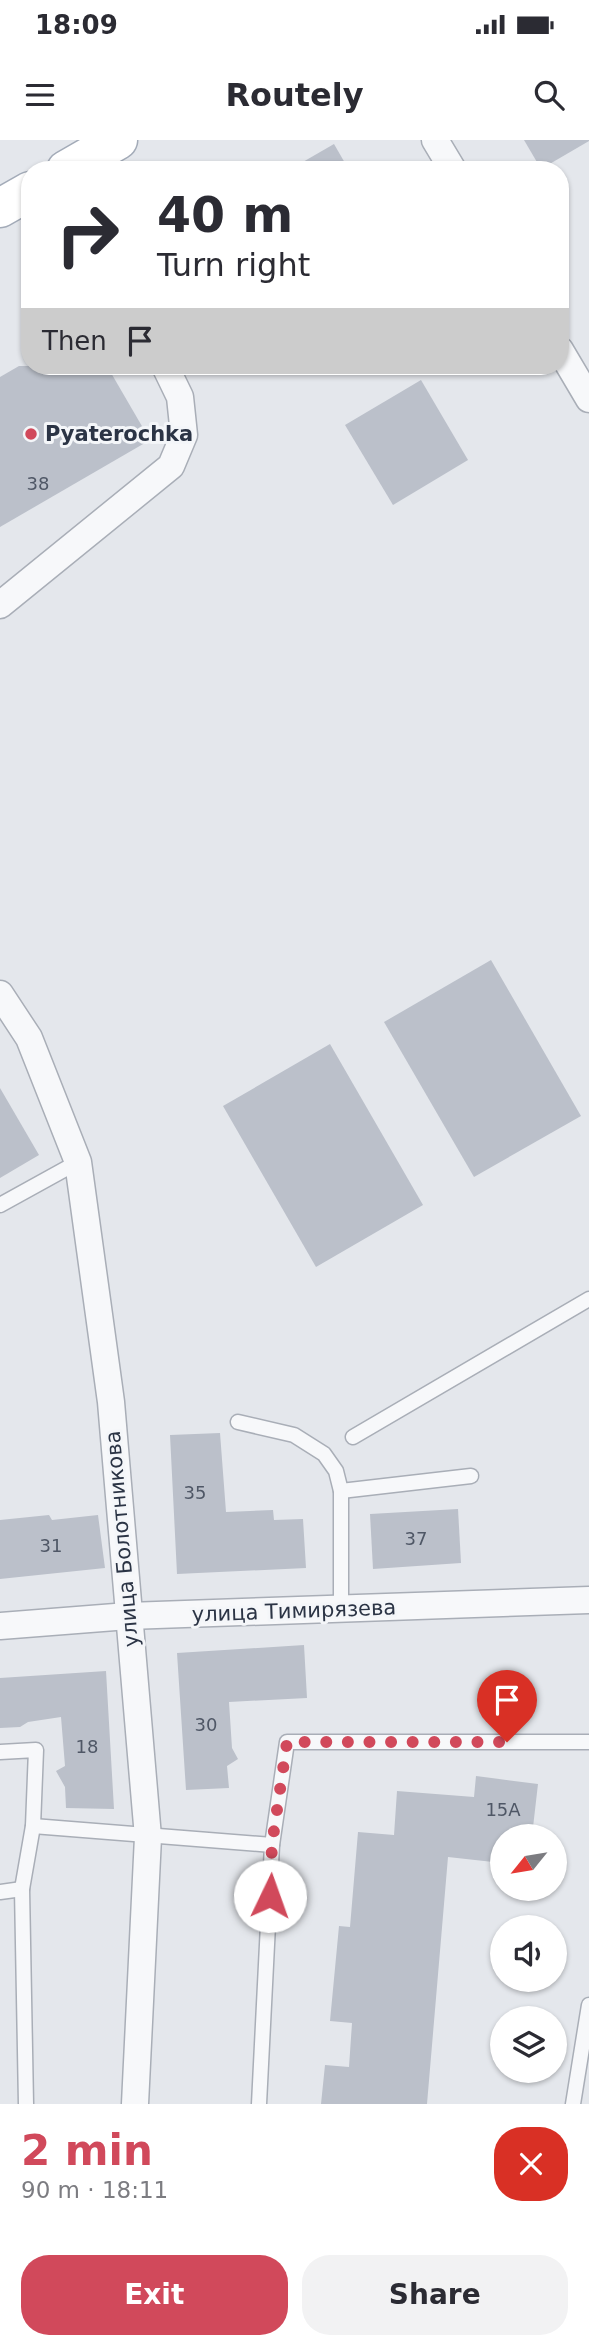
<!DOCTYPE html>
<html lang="en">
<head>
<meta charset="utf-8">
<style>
  body { margin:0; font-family:"DejaVu Sans",sans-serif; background:#f2f2f3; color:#2b2b33; height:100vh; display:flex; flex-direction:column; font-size:26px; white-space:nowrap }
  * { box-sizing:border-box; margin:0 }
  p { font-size:23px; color:#7c7c81 }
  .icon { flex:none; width:38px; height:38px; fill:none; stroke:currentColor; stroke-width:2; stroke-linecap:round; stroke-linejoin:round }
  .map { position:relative; height:1964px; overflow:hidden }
  .details { display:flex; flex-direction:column; background:#fff; flex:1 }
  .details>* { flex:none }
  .guide { position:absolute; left:21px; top:21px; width:548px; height:214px; border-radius:28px; box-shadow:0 2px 5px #0004; background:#fff; color:#2b2b33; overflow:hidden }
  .needle { width:46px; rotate:240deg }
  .fabs { position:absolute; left:490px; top:1684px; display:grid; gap:14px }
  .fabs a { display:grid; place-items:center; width:77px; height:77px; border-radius:50%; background:#fff; box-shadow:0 2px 5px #0004; font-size:35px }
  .pin { position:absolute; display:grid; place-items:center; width:60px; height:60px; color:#fff; margin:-72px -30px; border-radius:50% 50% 50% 0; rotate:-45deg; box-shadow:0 0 7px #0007 }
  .pin .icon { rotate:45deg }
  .me { position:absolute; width:77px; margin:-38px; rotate:3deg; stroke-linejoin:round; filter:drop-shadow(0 0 5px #0008) }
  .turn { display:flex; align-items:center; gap:24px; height:147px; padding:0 21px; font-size:32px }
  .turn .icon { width:91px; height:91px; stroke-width:2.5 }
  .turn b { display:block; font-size:49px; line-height:60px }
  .then { display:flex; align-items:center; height:66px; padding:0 21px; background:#0003; gap:14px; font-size:26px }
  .round { display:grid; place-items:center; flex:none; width:74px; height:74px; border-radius:28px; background:#f2f2f3 }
  .headline { display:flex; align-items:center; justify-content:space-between; height:119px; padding:0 21px }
  h1 { font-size:42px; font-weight:700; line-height:52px; color:#d1495b }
  .action { display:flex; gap:14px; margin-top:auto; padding:14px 21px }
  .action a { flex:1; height:80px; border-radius:28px; background:#d1495b; color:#fff; font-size:28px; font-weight:700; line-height:80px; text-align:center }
  .action a+a { background:#f2f2f3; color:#2b2b33 }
  .status { display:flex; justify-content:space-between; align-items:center; height:49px; padding:0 35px; background:#fff; direction:ltr }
  .status svg { height:19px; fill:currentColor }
  header { display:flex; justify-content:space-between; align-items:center; height:91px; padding:0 21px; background:#fff; font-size:32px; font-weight:700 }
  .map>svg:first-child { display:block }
  .building { fill:#bbc0ca }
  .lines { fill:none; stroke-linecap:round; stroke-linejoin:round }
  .service-casing { stroke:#a9aeb7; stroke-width:17 }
  .minor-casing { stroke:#a9aeb7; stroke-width:29 }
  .primary-casing { stroke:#a3abb8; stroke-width:41 }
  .service { stroke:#f7f8fa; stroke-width:14 }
  .minor { stroke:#f7f8fa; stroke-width:26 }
  .primary { stroke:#fff; stroke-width:38 }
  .route { stroke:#d1495b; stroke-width:12; stroke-dasharray:0 21.6 }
  .poi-dot { fill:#d1495b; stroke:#f4f6f9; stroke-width:2.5 }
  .labels { text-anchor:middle; stroke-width:6; stroke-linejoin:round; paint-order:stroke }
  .number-label { font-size:18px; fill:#4f5766 }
  .poi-label { font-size:21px; font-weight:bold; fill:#2b3445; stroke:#f4f6f9; text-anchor:start }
  .street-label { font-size:21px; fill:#2b3445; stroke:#f4f6f9 }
</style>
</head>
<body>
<div class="status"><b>18:09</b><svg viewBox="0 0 49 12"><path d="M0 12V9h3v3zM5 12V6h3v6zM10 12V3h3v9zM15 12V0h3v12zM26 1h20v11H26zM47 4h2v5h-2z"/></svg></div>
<header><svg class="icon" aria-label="menu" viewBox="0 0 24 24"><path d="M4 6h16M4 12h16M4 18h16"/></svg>Routely<svg class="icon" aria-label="search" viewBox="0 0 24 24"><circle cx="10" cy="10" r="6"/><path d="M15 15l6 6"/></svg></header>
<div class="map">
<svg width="589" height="1964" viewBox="0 0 589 1964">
  <rect width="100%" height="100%" fill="#e4e7ec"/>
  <!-- building -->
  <g class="building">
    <polygon points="524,0 589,0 589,1 541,29"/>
    <polygon points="334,4 349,30 289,30"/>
    <polygon points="19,226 107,226 150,300 0,387 0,237"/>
    <polygon points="421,240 468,320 393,365 345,285"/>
    <polygon points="491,820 581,976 474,1037 384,882"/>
    <polygon points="330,904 423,1065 316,1127 223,966"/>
    <polygon points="0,948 39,1015 0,1038"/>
    <polygon points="220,1293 226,1372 273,1370 274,1380 303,1379 306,1428 177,1434 170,1295"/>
    <polygon points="458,1369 461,1423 373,1429 370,1374"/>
    <polygon points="49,1375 52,1380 98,1375 105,1428 0,1439 0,1380"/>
    <polygon points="304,1505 307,1558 229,1562 232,1608 238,1619 227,1626 229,1648 186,1650 177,1513"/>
    <polygon points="106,1531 114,1669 66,1668 65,1647 56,1631 65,1626 61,1577 28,1582 20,1587 0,1588 0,1538"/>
    <polygon points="476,1636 538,1644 532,1696 502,1696 502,1723 448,1717 427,1964 321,1964 325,1925 349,1927 352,1883 330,1881 339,1786 350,1787 358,1692 394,1695 397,1651 474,1657"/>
  </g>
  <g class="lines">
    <defs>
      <g id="service">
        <polyline points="0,1065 78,1022"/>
        <polyline points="238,1282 294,1295 324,1314 336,1331 341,1351 341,1470"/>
        <polyline points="353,1297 589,1159"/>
        <polyline points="341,1351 471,1336"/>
        <polyline points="0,1612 36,1610 33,1686 22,1749 26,1964"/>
        <polyline points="33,1686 272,1705"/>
        <polyline points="0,1752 22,1749"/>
        <polyline points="259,1964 272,1705 287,1602 589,1602"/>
        <polyline points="573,1964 589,1865"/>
      </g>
      <g id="minor">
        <polyline points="435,0 453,30"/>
        <polyline points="560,210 589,259"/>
        <polyline points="0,465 171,326 184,295 180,257 165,226"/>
        <polyline points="0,854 29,898 78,1022 111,1262 148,1697 135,1964"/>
        <polyline points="0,1486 128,1476 589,1460"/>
      </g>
      <g id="primary">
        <polyline points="66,30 118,0"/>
        <polyline points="0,68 30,51"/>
      </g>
    </defs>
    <!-- service casing -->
    <use href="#service" class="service-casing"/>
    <!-- minor casing -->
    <use href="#minor" class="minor-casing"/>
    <!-- primary casing -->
    <use href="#primary" class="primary-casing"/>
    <!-- service -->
    <use href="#service" class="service"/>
    <!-- minor -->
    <use href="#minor" class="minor"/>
    <!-- primary -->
    <use href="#primary" class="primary"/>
  </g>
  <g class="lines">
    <!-- route -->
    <polyline class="route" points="270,1756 272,1704 287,1602 507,1602"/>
  </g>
  <!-- markers -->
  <circle class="poi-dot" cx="31" cy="294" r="7"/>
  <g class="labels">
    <!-- number labels -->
    <g class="number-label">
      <text x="38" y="350">38</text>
      <text x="195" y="1359">35</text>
      <text x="416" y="1405">37</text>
      <text x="51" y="1412">31</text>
      <text x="206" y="1591">30</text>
      <text x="87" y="1613">18</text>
      <text x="503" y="1676">15А</text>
    </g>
    <!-- poi labels -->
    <g class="poi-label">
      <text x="45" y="301">Pyaterochka</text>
    </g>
    <!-- street labels -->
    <g class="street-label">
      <text transform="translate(122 1399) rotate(-95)" y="7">улица Болотникова</text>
      <text transform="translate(294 1471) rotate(-2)" y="7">улица Тимирязева</text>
    </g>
  </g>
</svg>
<div class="fabs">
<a><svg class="needle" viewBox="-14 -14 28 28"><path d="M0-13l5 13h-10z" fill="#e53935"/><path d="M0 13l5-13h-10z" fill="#7c7c81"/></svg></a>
<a><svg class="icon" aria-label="sound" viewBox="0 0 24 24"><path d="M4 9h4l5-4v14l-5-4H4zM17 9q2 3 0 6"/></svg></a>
<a><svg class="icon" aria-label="layers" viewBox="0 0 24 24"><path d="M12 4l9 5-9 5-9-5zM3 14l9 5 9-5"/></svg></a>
</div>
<div class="pin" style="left:507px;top:1602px;background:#d93025"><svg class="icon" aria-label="arrive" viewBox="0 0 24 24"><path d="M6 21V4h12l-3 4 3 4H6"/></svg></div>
<svg class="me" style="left:270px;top:1756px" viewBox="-20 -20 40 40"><circle r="19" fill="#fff"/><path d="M0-13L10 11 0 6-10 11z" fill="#d1495b"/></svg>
<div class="guide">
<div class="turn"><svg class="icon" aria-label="right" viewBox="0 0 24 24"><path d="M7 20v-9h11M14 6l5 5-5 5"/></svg><div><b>40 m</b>Turn right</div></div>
<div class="then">Then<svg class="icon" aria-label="arrive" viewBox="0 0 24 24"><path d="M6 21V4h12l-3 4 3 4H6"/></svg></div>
</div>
</div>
<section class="details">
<div class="headline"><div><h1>2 min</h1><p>90 m · 18:11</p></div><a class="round" style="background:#d93025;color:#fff"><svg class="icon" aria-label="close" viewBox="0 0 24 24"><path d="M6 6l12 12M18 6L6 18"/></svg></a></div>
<div class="action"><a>Exit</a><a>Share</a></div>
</section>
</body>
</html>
